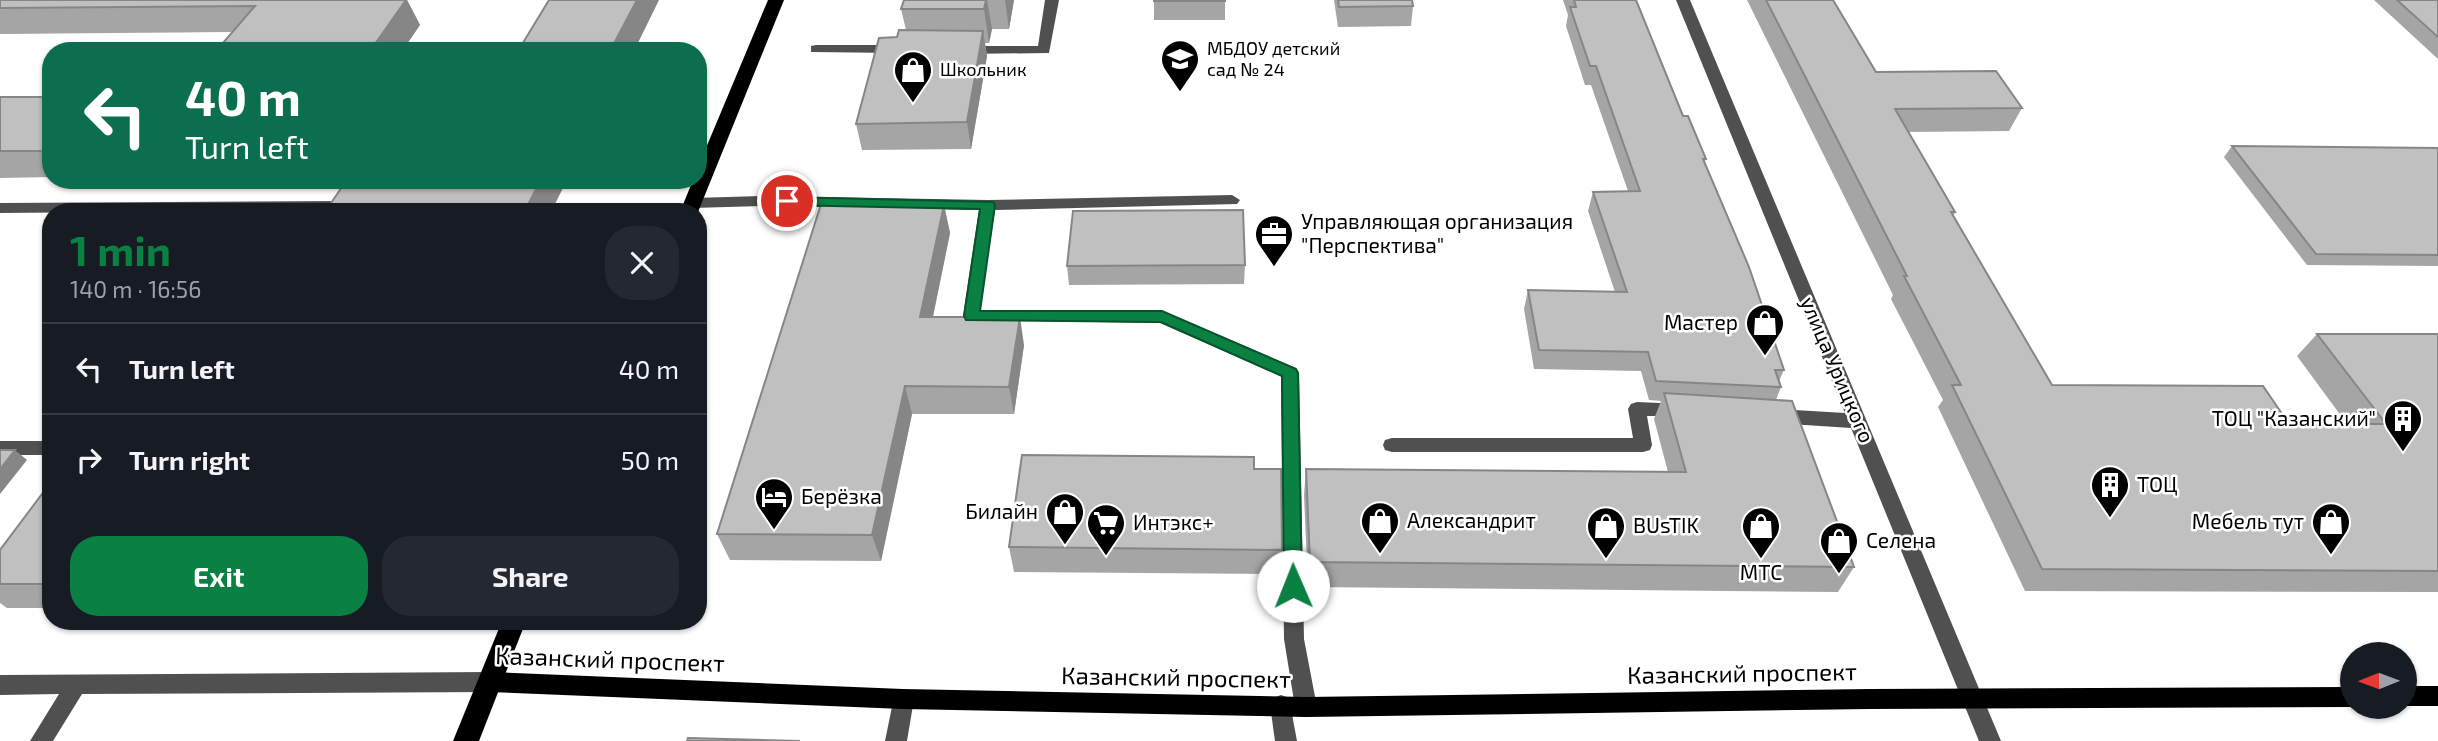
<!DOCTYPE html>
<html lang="en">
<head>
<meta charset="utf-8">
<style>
  body { margin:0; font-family:"Exo 2",sans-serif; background:#242831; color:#f1f3f6; height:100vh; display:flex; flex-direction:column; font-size:26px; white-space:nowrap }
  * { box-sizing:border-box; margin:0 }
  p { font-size:23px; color:#9ea1a6 }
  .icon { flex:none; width:38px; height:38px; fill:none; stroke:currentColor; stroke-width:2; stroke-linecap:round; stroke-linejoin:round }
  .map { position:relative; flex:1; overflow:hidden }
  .details { position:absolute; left:42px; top:203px; width:665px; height:427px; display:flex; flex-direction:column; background:#171b24; border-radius:28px; box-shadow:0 2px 5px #0004 }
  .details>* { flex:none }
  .banner { position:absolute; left:42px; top:42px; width:665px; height:147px; border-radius:28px; box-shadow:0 2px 5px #0004; background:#0b6e4f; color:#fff; overflow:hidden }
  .needle { width:46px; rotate:269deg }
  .controls { position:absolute; left:2340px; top:642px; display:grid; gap:14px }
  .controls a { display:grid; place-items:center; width:77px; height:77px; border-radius:50%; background:#171b24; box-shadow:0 2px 5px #0004; font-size:35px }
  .pin { position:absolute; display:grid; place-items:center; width:60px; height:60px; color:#fff; margin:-30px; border:4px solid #fff; border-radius:50%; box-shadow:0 2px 7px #0007 }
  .me { position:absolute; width:77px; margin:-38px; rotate:359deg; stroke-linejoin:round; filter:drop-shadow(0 0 5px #0008) }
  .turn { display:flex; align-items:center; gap:24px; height:147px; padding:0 28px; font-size:32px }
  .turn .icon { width:91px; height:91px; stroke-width:2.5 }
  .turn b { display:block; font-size:49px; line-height:60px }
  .round { display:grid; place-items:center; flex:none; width:74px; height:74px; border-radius:28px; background:#242831 }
  .head { display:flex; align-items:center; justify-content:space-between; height:119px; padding:0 28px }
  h1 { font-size:42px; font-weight:700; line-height:52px; color:#0b8043 }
  .cta { display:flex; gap:14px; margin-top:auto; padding:14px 28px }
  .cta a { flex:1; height:80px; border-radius:28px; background:#0b8043; color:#fff; font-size:28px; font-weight:700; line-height:80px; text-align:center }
  .cta a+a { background:#242831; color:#f1f3f6 }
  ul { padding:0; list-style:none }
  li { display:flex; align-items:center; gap:21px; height:91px; padding:0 28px; border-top:2px solid #363941 }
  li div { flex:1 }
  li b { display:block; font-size:26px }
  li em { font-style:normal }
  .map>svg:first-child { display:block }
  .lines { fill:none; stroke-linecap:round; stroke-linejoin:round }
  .minor { fill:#505050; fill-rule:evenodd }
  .major { fill:#000; fill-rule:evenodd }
  .highway { fill:#000; fill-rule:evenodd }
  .wall { fill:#a5a5a5 }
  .shaded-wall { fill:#868686 }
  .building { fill:#c0c0c0; stroke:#868686; stroke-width:2 }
  .route { fill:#0b8043; stroke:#07532c; stroke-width:2 }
  .labels { text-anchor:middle; stroke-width:5; stroke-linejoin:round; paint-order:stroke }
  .far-poi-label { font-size:18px; fill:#000; stroke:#fff; text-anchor:start }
  .poi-label { font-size:21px; fill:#000; stroke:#fff; text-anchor:start }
  .street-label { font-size:21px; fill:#000; stroke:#fff }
  .near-street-label { font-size:24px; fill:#000; stroke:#fff }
</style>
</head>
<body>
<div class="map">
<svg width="2438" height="741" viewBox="0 0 2438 741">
  <rect width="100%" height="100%" fill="#fff"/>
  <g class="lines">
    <!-- minor -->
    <g class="minor">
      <polygon points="1045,0 1059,0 1049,53 962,54 955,50 962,46 1038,46"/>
      <polygon points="1676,0 1690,0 2001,741 1979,741 1851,428 1776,423 1770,421 1767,416 1770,411 1776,409 1845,413"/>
      <polygon points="816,45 899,45 906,49 899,53 811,52 811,46"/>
      <polygon points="1232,195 1240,200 1237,204 995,210 980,310 1162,311 1296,368 1299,373 1304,639 1317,707 1314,714 1306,717 1298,714 1295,707 1284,639 1281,376 1160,323 965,320 963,316 979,210 762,206 692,208 684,203 692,198 762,196 988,200"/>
      <polygon points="342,201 347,202 350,206 347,210 0,213 0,203"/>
      <polygon points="1637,402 1682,404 1688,406 1691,411 1688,416 1647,416 1652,445 1650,450 1643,452 1392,452 1385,450 1383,445 1385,440 1392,438 1633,438 1628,409 1631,404"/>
      <rect x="0" y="441" width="51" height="14"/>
      <polygon points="489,672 497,675 500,682 497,689 489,692 82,694 53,741 30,741 59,694 0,695 0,675"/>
      <polygon points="903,689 911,692 914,699 907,741 885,741 895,692"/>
      <polygon points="1281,695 1289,698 1297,741 1275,741 1270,705 1273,698"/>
    </g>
    <!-- major -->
    <g class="major">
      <polygon points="489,672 903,689 1306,697 1870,689 2352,687 2352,707 1870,709 1306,717 903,709 489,692 481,689 478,682 481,675"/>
      <rect x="2404" y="686" width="34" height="20"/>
    </g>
    <!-- highway -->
    <g class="highway">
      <polygon points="768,0 784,0 698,212 680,212 693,180 698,180 698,167"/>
      <polygon points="502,621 526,621 479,741 453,741"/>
    </g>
  </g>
  <!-- wall -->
  <g class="wall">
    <polygon points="0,0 407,0 420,25 402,51 216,51 232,32 0,34"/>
    <polygon points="904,0 1014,0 1009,29 992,29 989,43 985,43 987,56 971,149 862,150 856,124 897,37 906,30 901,9"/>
    <rect x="1154" y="0" width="71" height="20"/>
    <polygon points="1334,0 1412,0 1413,6 1411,26 1338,27"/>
    <polygon points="1563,0 1636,0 1683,116 1706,159 1704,163 1784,370 1779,381 1781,387 1776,400 1854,567 1838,592 1308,587 1304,495 1306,469 1668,472 1654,419 1661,401 1649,400 1641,371 1534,369 1524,309 1528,290 1615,292 1588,211 1593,192 1628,191 1591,85 1585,85 1566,26 1568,15"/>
    <polygon points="1747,0 1833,0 1876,72 2022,108 2009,131 1908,132 1955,212 1953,216 2052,385 2289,424 2347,424 2297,356 2317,334 2438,334 2438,592 2025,591 1938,407 1943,400 1891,299 1893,295"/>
    <polygon points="2374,0 2438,0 2438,59"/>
    <polygon points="0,97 51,97 51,177 0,178"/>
    <polygon points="2232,146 2438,148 2438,266 2307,265 2224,157"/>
    <polygon points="944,205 950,233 933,317 1024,345 1014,414 912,414 881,561 730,560 717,534"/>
    <polygon points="1245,265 1244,284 1069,285 1067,266"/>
    <polygon points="51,482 51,608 7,608 0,603 0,550"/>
    <polygon points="1009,547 1282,550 1281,574 1014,572"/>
  </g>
  <!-- shaded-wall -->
  <g class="shaded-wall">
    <polygon points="406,0 407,0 420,25 402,51 370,51"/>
    <polygon points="637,0 659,0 634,51 610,51"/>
    <polygon points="986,0 987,0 992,29 989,43 984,9"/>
    <polygon points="1005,0 1014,0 1009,29"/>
    <polygon points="983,31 987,56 971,149 967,122"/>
    <polygon points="541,180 567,180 551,212 524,212"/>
    <polygon points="944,205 950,233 927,345 920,317"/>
    <polygon points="1020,317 1024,345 1014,414 1009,387"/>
    <polygon points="905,386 912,414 881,561 872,535"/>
    <polygon points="15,450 27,460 0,494 0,469"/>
  </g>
  <!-- building -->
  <g class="building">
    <polygon points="0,0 406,0 370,51 216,51 255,6 0,8"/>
    <polygon points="549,0 637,0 610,51 518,51"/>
    <polygon points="904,0 986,0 984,9 901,9"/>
    <rect x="1154" y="0" width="71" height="1"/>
    <polygon points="1338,0 1412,0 1413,6 1339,7"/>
    <polygon points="1574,0 1636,0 1683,116 1688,116 1706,159 1703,159 1749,267 1784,370 1775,370 1781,387 1656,381 1648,352 1539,350 1528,290 1627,292 1593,192 1640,191 1596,66 1590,66 1570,7 1576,7"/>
    <polygon points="1766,0 1833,0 1876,72 1996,71 2022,108 1895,109 1955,212 1951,212 2052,385 2263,386 2289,424 2386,424 2317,334 2438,334 2438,571 2042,569 1952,385 1961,385 1904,276 1907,276"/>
    <polygon points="2397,0 2438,0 2438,37"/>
    <polygon points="899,30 983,31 967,122 856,124 879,38 897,37"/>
    <rect x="0" y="97" width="51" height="54"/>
    <polygon points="2232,146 2438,148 2438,255 2316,254"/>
    <polygon points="440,180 541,180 524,212 325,212 346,181 439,181"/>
    <polygon points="821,204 944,205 920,317 1020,317 1009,387 905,386 872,535 717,534"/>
    <polygon points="1243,210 1245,265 1067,266 1073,211"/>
    <polygon points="1664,393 1792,401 1854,567 1310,562 1306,469 1686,472"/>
    <polygon points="0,450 15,450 0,469"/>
    <polygon points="1022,455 1254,457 1254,469 1281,469 1282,550 1009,547"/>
    <polygon points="51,482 51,584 0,584 0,550"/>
    <polygon points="688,738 800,741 687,741"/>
  </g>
  <!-- route -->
  <polygon class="route" points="787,197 993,202 995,205 980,311 1162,311 1296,369 1298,373 1302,586 1300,591 1293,594 1287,591 1284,586 1282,376 1161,322 966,320 964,316 980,209 782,205 780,201"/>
  <!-- icons -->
  <defs>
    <symbol id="school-pin" viewBox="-11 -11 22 30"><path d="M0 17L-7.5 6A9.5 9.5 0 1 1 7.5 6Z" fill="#000" stroke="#fff"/><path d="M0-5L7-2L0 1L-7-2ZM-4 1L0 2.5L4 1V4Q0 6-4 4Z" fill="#fff"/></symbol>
    <symbol id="shop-pin" viewBox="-11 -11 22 30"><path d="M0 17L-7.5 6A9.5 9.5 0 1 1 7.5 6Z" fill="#000" stroke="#fff"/><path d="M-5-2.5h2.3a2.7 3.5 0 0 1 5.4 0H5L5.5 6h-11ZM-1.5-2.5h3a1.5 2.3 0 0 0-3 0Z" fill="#fff"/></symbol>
    <symbol id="office-pin" viewBox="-11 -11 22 30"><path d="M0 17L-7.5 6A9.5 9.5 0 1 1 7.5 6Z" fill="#000" stroke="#fff"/><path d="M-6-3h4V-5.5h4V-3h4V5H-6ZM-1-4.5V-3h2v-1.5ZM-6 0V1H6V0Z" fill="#fff"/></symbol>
    <symbol id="building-pin" viewBox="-11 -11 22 30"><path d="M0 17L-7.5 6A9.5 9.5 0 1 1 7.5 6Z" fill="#000" stroke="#fff"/><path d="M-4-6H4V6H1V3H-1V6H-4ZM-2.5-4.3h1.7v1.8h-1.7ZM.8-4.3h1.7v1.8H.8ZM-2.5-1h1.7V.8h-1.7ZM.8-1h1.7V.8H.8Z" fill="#fff"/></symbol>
    <symbol id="hotel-pin" viewBox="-11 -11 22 30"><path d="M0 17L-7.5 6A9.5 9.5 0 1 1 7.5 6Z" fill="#000" stroke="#fff"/><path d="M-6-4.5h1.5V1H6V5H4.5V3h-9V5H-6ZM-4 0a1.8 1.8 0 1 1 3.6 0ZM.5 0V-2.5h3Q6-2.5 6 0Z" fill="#fff"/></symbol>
    <symbol id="supermarket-pin" viewBox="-11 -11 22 30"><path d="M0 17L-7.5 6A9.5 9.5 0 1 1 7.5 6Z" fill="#000" stroke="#fff"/><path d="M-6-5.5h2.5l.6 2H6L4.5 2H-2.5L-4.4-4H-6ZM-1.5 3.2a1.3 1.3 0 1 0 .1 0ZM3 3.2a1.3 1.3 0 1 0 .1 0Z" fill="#fff"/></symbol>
  </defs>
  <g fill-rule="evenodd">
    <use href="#school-pin" x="1158" y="37" width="44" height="60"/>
    <use href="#shop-pin" x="891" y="48" width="44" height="60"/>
    <use href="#office-pin" x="1252" y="212" width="44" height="60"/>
    <use href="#shop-pin" x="1743" y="301" width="44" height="60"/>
    <use href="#building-pin" x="2381" y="397" width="44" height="60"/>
    <use href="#building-pin" x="2088" y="463" width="44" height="60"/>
    <use href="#hotel-pin" x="752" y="475" width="44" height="60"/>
    <use href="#shop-pin" x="1043" y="490" width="44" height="60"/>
    <use href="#shop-pin" x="1358" y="499" width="44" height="60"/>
    <use href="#shop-pin" x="2309" y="500" width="44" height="60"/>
    <use href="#supermarket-pin" x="1084" y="501" width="44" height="60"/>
    <use href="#shop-pin" x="1584" y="504" width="44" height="60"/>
    <use href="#shop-pin" x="1739" y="504" width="44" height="60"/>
    <use href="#shop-pin" x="1817" y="519" width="44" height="60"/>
  </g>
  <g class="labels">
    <!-- far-poi labels -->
    <g class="far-poi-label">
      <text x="1207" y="55">МБДОУ детский<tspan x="1207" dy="21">сад № 24</tspan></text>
      <text x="940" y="76">Школьник</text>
    </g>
    <!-- poi labels -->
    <g class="poi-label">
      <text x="1301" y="229">Управляющая организация<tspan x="1301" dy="24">"Перспектива"</tspan></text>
      <text x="1738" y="330" text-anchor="end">Мастер</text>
      <text x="2376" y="426" text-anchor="end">ТОЦ "Казанский"</text>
      <text x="2137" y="492">ТОЦ</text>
      <text x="801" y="504">Берёзка</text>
      <text x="1038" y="519" text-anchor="end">Билайн</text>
      <text x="1407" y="528">Александрит</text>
      <text x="2304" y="529" text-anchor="end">Мебель тут</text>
      <text x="1133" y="530">Интэкс+</text>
      <text x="1633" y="533">BUsTIK</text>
      <text x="1866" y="548">Селена</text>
      <text x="1761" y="580" text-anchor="middle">МТС</text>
    </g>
    <!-- street labels -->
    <g class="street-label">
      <text transform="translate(1837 370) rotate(67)" y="7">улица Урицкого</text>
    </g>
    <!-- near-street labels -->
    <g class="near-street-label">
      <text transform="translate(610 660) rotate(2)" y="8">Казанский проспект</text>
      <text transform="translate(1742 674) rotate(-1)" y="8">Казанский проспект</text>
      <text transform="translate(1176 678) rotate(1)" y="8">Казанский проспект</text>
    </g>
  </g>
</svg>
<div class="controls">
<a><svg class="needle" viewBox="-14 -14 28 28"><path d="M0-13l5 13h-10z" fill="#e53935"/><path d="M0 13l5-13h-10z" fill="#9ea1a6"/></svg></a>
</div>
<div class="pin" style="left:787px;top:201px;background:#d93025"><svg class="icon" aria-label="arrive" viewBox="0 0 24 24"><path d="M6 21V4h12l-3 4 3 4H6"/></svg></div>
<svg class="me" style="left:1293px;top:586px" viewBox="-20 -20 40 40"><circle r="19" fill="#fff"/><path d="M0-13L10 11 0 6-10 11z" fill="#0b8043"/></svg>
<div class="banner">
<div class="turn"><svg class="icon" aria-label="left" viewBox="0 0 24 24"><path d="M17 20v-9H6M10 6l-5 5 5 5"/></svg><div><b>40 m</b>Turn left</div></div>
</div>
<section class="details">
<div class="head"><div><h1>1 min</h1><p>140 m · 16:56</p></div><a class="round"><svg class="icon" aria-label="close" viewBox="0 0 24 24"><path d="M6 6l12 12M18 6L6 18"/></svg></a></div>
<ul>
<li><svg class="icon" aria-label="left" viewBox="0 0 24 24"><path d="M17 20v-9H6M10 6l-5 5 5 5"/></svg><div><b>Turn left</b></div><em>40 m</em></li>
<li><svg class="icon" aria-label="right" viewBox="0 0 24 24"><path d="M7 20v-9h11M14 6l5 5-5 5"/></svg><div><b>Turn right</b></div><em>50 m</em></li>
</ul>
<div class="cta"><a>Exit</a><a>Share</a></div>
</section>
</div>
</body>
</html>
